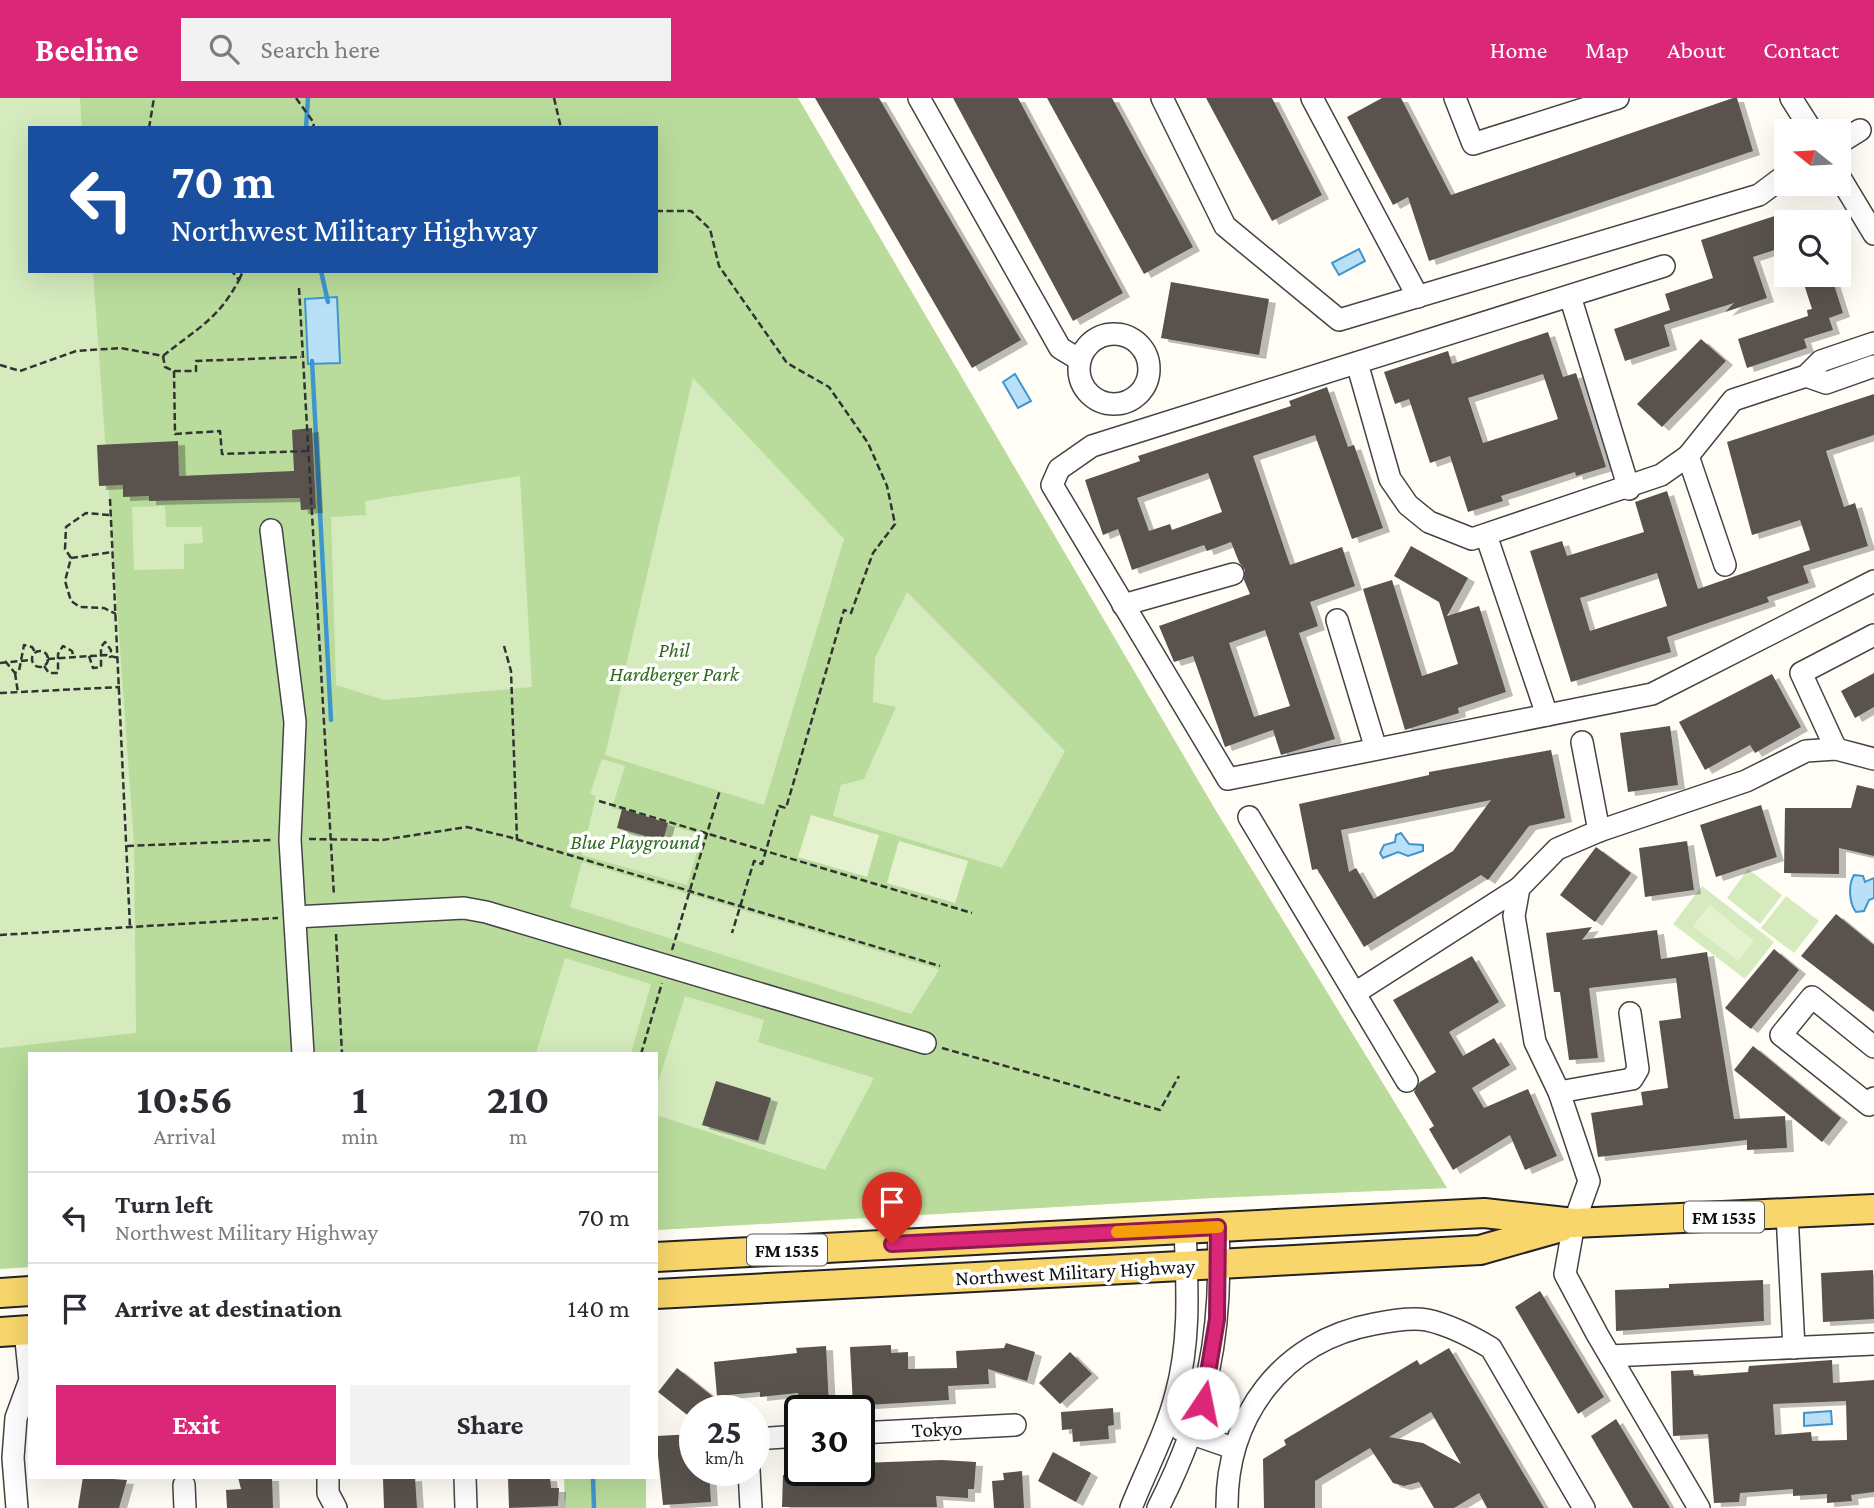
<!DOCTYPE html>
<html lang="en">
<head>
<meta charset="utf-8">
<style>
  body { margin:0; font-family:"Crimson Pro",serif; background:#f2f2f3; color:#2b2b33; height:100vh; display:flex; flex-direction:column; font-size:26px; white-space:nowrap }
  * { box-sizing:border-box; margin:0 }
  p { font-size:23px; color:#7c7c81 }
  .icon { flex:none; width:38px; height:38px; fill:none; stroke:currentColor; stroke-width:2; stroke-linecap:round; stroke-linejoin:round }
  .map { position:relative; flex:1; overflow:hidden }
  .panel { position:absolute; left:28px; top:954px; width:630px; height:427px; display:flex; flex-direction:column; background:#fff; border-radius:0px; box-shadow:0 7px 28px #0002 }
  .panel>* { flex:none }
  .banner { position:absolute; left:28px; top:28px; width:630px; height:147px; border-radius:0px; box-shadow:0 7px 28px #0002; background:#1a4fa0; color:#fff; overflow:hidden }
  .needle { width:46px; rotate:288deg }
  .fabs { position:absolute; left:1774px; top:21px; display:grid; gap:14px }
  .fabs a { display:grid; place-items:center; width:77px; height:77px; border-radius:0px; background:#fff; box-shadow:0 7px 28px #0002; font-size:35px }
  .speed { position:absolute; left:679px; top:1297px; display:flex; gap:14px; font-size:35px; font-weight:700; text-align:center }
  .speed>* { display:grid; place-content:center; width:91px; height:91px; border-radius:50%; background:#fff; box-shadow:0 7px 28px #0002; line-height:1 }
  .speed small { font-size:18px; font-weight:400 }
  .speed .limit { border:4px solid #111; border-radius:10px; background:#fff; color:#111 }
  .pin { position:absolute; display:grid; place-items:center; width:60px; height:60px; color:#fff; margin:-72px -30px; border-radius:50% 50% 50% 0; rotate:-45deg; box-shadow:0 0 7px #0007 }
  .pin .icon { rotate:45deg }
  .me { position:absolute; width:77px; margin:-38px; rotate:11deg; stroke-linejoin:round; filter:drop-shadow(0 0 5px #0008) }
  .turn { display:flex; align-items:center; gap:24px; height:147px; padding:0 28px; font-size:32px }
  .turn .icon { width:91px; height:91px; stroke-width:2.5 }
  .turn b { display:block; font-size:49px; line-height:60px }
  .eta { display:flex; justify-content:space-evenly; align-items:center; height:119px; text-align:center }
  .eta b { font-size:42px; font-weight:700; line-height:49px }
  .button { display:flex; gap:14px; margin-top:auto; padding:14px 28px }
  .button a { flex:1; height:80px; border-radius:0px; background:#db2777; color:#fff; font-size:28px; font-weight:700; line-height:80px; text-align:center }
  .button a+a { background:#f2f2f3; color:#2b2b33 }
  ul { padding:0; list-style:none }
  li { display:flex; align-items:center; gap:21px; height:91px; padding:0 28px; border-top:2px solid #e1e1e2 }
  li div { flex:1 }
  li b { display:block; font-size:26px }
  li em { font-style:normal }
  header { display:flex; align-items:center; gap:42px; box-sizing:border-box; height:98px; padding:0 35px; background:#db2777; color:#fff }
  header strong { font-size:33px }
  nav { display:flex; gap:38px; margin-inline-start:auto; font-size:24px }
  .search { width:490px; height:63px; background:#f2f2f3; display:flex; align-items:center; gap:18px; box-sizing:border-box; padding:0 24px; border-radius:0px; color:#7c7c81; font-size:26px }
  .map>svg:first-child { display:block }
  .green { fill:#d5ebbd; fill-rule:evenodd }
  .forest { fill:#b9dc9c; fill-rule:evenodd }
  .pitch { fill:#e6f2cf }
  .water { fill:#b9e0f7; stroke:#3f96cf; stroke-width:2 }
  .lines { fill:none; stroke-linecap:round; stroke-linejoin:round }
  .stream { stroke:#3f96cf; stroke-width:4.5 }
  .building { fill:#5a524d; fill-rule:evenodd; filter:url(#shadow) }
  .minor-casing { stroke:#444; stroke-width:24 }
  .major-casing { stroke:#222; stroke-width:32 }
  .path { stroke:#333; stroke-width:2.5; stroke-dasharray:7 3.5; stroke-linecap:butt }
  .minor { stroke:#fff; stroke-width:21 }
  .major { stroke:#f9d66b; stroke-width:28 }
  .route-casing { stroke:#8e194d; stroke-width:18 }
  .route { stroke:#db2777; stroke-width:12 }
  .slow { stroke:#f59e0b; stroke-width:12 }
  .labels { text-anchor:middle; stroke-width:7; stroke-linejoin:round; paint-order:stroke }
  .shield { fill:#fff; stroke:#585858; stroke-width:2 }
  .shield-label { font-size:19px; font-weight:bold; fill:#111 }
  .park-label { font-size:21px; font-style:italic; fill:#2f6b1f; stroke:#fff }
  .street-label { font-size:21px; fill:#111; stroke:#fff }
</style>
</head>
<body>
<header>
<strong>Beeline</strong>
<div class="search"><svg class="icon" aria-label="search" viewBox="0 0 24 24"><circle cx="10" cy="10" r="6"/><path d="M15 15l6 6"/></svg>Search here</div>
<nav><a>Home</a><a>Map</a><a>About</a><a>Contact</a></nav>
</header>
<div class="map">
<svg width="1874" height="1410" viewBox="0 0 1874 1410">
  <defs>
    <filter id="shadow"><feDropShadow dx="7" dy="4" stdDeviation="0" flood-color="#0004"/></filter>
  </defs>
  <rect width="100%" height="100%" fill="#fffdf5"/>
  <!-- green -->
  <g class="green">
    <path d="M 0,0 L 798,0 L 1216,713 L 1447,1090 L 1212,1100 L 656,1132 L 656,956 L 30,956 L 30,1169 L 0,1171 ZM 30,30 L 656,30 L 656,173 L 30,173 Z"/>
    <polygon points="1748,771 1782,797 1760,826 1727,800"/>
    <polygon points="1702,788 1774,844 1745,881 1673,826"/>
    <polygon points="1786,798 1819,823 1794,855 1761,830"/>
  </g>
  <!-- forest -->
  <g class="forest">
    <path d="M 80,0 L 798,0 L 1216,713 L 1447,1090 L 1212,1100 L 656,1132 L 656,1017 L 825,1072 L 874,980 L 758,944 L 764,922 L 685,898 L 656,991 L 656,956 L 631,955 L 651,886 L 565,860 L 536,955 L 30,956 L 30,1169 L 0,1171 L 0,950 L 136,935 L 134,746 L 93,173 L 656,173 L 656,30 L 82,30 ZM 693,280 L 844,441 L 764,707 L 605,657 ZM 520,378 L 532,589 L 384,602 L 336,587 L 331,419 L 366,417 L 365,403 ZM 165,408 L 166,429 L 202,429 L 203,445 L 184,446 L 184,471 L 134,472 L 132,409 ZM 907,494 L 1065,653 L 1002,770 L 833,718 L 841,687 L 864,681 L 896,609 L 873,604 L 875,560 ZM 602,661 L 625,668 L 612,710 L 702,737 L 687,787 L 582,757 L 596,698 L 590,696 ZM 582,764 L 938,871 L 939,872 L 911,916 L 570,809 Z"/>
    <polygon points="564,1379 646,1379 646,1410 565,1410"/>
  </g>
  <!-- pitch -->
  <g class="pitch">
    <polygon points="811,717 879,737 867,779 798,759"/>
    <polygon points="899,743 968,763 955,805 887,785"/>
    <polygon points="1710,807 1754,843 1738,863 1693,828"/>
  </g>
  <!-- water -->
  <g class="water">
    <polygon points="1359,151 1365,163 1339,177 1332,165"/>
    <polygon points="337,199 340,265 308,266 305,201"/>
    <polygon points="1015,276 1031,303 1018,310 1003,284"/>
    <polygon points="1401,735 1409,746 1423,747 1423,753 1408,758 1398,754 1383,760 1380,755 1384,747 1395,744 1396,737"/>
    <path d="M 1854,777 L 1863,778 L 1865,784 L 1874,780 L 1874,800 L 1869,802 L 1864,813 L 1856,814 C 1849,805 1848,787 1854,777 Z"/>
    <polygon points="1831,1313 1832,1326 1804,1328 1804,1315"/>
  </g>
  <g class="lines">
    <!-- stream -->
    <g class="stream">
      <polyline points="306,30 308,0"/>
      <polyline points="321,173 328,204"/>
      <polyline points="312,263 331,622"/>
      <polyline points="593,1379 594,1410"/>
    </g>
  </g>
  <!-- building -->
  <g class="building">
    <polygon points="815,0 879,0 1021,242 972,270"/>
    <polygon points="953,0 1018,0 1123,195 1073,223"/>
    <polygon points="1047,0 1112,0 1193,149 1144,176"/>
    <polygon points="1206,0 1272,0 1322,97 1272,123"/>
    <polygon points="1382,0 1401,0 1451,97 1733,0 1737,0 1753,53 1429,163 1408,99 1393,107 1347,19"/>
    <polygon points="1787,114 1787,148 1753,159 1767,200 1725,214 1734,205 1664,227 1670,248 1625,263 1614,231 1670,212 1665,196 1713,180 1701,142"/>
    <polygon points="1801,177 1831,177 1843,215 1829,220 1833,232 1804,241 1807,250 1747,270 1738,241 1808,218 1807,212 1812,211"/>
    <polygon points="1171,184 1269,201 1259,257 1161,240"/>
    <path d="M 1548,234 L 1563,279 L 1576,275 L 1606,369 L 1576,378 L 1575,374 L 1501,398 L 1503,403 L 1468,414 L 1450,358 L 1430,365 L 1409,301 L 1395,306 L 1384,274 L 1448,253 L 1452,266 ZM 1543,276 L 1558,321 L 1483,345 L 1468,300 Z"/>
    <polygon points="1701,241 1726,263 1662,329 1637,306"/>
    <path d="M 1327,289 L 1348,349 L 1354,347 L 1383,430 L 1352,441 L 1315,337 L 1253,358 L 1290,467 L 1342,449 L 1355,488 L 1310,504 L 1318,528 L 1299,535 L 1335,641 L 1281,657 L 1273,632 L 1225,649 L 1193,558 L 1174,564 L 1159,528 L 1250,496 L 1244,482 L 1245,472 L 1239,464 L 1231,444 L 1207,453 L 1204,447 L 1132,472 L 1118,431 L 1103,437 L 1085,382 L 1140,363 L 1138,358 L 1291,308 L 1289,303 ZM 1208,375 L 1222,414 L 1172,432 L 1170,426 L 1149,433 L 1137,400 ZM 1265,532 L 1290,608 L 1254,619 L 1229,545 Z"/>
    <path d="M 1874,296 L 1874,337 L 1826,353 L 1844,409 L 1855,405 L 1868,448 L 1803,468 L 1809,485 L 1767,499 L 1769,504 L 1667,539 L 1671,554 L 1571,584 L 1530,453 L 1562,443 L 1567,458 L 1644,434 L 1635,404 L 1667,393 L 1698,491 L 1810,452 L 1800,422 L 1752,437 L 1727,344 ZM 1657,475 L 1667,508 L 1590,533 L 1580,500 Z"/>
    <polygon points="312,330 316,411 301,412 300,400 149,403 149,398 123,399 123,387 99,388 97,347 178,343 179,378 294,373 292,332"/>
    <polygon points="1411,448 1468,480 1447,518 1479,508 1506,594 1458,610 1459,615 1405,632 1363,491 1392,482 1422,578 1458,566 1439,504 1394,478"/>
    <polygon points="1874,575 1874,609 1855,620 1841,593"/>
    <polygon points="1772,576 1801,629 1755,655 1750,647 1705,672 1679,624"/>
    <polygon points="1670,628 1678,687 1628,694 1620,635"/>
    <path d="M 1551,652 L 1565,720 L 1529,728 L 1488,782 L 1481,777 L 1364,849 L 1317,771 L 1312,772 L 1299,706 L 1429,677 L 1429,674 ZM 1491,702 L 1453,753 L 1374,801 L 1356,770 L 1349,774 L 1341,732 Z"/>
    <polygon points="1857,687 1874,691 1874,758 1839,750 1839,776 1784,775 1785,710 1851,710"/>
    <polygon points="1761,707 1777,759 1716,779 1700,727"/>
    <polygon points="622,711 668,725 663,743 617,730"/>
    <polygon points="1687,743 1694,792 1645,799 1639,750"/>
    <polygon points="1596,749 1631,775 1595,824 1560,797"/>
    <polygon points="1836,816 1874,847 1874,914 1801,858"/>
    <polygon points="1592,829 1582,842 1657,832 1661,861 1707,854 1734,1021 1785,1018 1787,1050 1747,1052 1747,1042 1598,1059 1591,1015 1643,1007 1641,994 1668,990 1659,923 1681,920 1676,880 1589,890 1598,960 1569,962 1560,894 1554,894 1546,835"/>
    <polygon points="1774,851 1799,872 1751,931 1725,910"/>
    <polygon points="1472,858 1499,904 1449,934 1463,958 1494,940 1510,967 1472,990 1484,1010 1528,991 1557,1058 1525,1072 1510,1037 1453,1072 1429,1031 1434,1028 1414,994 1420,984 1436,974 1393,902"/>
    <polygon points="1753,948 1841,1020 1822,1044 1734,972"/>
    <polygon points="716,983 771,1000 758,1043 702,1027"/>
    <polygon points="1873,1172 1874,1221 1823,1224 1821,1175"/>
    <polygon points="1763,1182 1764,1223 1616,1233 1615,1192 1669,1190 1669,1186"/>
    <polygon points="1540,1193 1604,1299 1578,1316 1515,1209"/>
    <polygon points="1006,1245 1035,1254 1027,1283 988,1271 989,1286 948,1288 949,1302 853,1308 850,1249 891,1247 891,1255 908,1254 908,1271 957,1270 956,1253 1004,1250"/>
    <polygon points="826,1248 829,1308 799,1310 798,1295 760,1299 760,1294 717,1298 714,1264 797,1255 796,1250"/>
    <path d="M 1449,1250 L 1544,1410 L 1487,1410 L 1479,1395 L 1454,1410 L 1434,1410 L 1419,1384 L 1404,1388 L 1393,1385 L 1370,1350 L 1315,1383 L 1315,1410 L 1264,1410 L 1263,1361 L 1286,1347 L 1284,1342 L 1417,1262 L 1420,1267 ZM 1431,1314 L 1461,1366 L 1423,1345 L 1389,1339 Z"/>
    <polygon points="1070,1254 1092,1276 1060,1306 1039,1285"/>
    <path d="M 1832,1262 L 1833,1285 L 1874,1282 L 1874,1394 L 1851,1397 L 1852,1403 L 1827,1405 L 1827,1396 L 1793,1398 L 1793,1391 L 1740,1395 L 1739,1404 L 1714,1405 L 1708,1336 L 1673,1338 L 1671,1273 L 1693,1272 L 1694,1278 L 1748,1274 L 1749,1268 ZM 1846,1303 L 1847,1342 L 1812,1343 L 1811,1334 L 1775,1337 L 1773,1306 Z"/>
    <polygon points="677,1270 716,1301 707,1312 695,1312 695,1323 658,1294"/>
    <polygon points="1113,1310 1114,1327 1108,1328 1109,1341 1073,1344 1072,1331 1062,1332 1061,1314"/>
    <polygon points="1616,1321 1670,1410 1633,1410 1591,1338"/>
    <polygon points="695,1336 695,1374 709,1373 711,1404 663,1407 656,1338"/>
    <polygon points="1053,1354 1091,1375 1076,1404 1038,1383"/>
    <polygon points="942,1362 976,1364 974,1391 968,1391 968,1400 936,1398 937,1409 782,1409 783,1377 794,1377 794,1372 861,1372 861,1365"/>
    <polygon points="1022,1373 1024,1410 994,1410 992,1383 1004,1382 1003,1375"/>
    <polygon points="83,1379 127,1382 119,1410 78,1410"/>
    <polygon points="238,1379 272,1379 273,1410 227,1410 226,1392 241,1391"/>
    <polygon points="415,1379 417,1410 384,1410 383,1381"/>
    <polygon points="550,1379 551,1390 559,1390 558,1408 509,1410 508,1380"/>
  </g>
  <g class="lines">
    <defs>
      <g id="minor">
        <polyline points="919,0 1060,250 1080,262"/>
        <polyline points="1162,0 1225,128 1339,222 1759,97 1787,76"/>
        <polyline points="1312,0 1418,199"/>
        <polyline points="1455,0 1473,46 1618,0"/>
        <polyline points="1791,0 1812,33"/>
        <polyline points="1839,45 1860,32"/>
        <polyline points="1839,78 1874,136"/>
        <polyline points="1664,168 1092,348 1059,371 1052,387 1228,681 1652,596 1874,483"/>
        <polyline points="1570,198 1629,391"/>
        <circle cx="1114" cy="271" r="35"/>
        <polyline points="1357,265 1390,381 1408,407 1429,424 1472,441 1661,377 1688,358 1733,302 1806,278 1821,263 1874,245"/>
        <polyline points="1806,278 1826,285 1874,268"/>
        <polyline points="1688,358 1725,467"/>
        <polyline points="271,432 295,624 290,742 303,956"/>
        <polyline points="1486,437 1547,617"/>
        <polyline points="1123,507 1233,476"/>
        <polyline points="1337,522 1376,651"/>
        <polyline points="1582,644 1599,733"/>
        <polyline points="1836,651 1801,575 1874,537"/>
        <polyline points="1249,719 1407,983"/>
        <polyline points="295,819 464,810 486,814 925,945"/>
        <polyline points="1355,895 1519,790"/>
        <polyline points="1874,949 1812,899 1781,937 1869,1007 1874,1000"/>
        <polyline points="1559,994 1632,981 1638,971 1630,915"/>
        <polyline points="1787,1116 1794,1250"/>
        <polyline points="1610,1258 1874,1246"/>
        <polyline points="1181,1332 1233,1350"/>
        <polyline points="859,1335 1015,1327"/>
        <polyline points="754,1341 800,1338"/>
        <polyline points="749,1372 751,1410"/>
        <polyline points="328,1379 328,1395 336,1410"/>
        <polyline points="465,1379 466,1410"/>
        <polyline points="184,1387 185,1410"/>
        <polyline points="17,1410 13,1360 16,1320 30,1282 25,1233"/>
        <path d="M 1131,1410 C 1146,1372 1166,1335 1176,1296 C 1191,1241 1187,1186 1185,1130"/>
        <path d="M 1158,1410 C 1207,1313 1223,1238 1218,1129"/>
        <path d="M 1227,1410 C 1226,1318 1282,1243 1374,1226 C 1389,1223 1411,1219 1427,1222 C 1450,1227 1471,1238 1491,1250 L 1584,1410"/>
        <polyline points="1699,1410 1597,1236 1565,1176 1574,1125 1589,1083 1559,994 1535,944 1514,818 1519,790 1557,751 1599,733 1746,683 1806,653 1836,651 1874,661"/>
      </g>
      <g id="major">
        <polyline points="656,1159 1484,1115 1574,1125 1874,1111"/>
        <polyline points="0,1195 30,1193"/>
        <polyline points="656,1196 1480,1152 1561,1129"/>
        <polyline points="0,1234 30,1232"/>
      </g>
    </defs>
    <!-- minor casing -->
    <use href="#minor" class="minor-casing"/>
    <!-- major casing -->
    <use href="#major" class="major-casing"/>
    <!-- path -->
    <g class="path">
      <polyline points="296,0 314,25 313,30"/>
      <polyline points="554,0 561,30"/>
      <polyline points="149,30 154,0"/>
      <polyline points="656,113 691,113 710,131 719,168 787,265 829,289 868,345 887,388 895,426 873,455 851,515 844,512 786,710 779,708 762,766 754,763 732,835"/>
      <polyline points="239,182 243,173"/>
      <polyline points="299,190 334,798"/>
      <polyline points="163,258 165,269 174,273 196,273 196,263 301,259"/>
      <path d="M 0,267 L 20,273 L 76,253 L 121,250 L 163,258 C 197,230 217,223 239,182 L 232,173"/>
      <polyline points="174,273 175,336 220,333 222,356 308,353"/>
      <polyline points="110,401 130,829"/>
      <polyline points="109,417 86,415 66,429 65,451 71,460 65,483 71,503 80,509 104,510 116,516"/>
      <polyline points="71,460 113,454"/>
      <polyline points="504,548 511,573 517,742"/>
      <circle cx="40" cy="561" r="8"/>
      <polyline points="89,558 93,570 101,569 101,549 105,544 111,552 110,560"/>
      <polyline points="48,561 106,557 119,560"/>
      <polyline points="5,563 15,575 19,573 24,547 32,549 35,554"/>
      <polyline points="0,565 31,562"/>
      <polyline points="44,568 49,575 58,575 58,556 63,548 72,553 74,560"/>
      <polyline points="15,575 18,595"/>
      <polyline points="0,595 120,589"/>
      <polyline points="599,703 972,815"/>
      <polyline points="309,741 382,742 467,729 509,739 940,868"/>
      <polyline points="127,748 271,742"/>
      <polyline points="336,836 342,956"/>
      <polyline points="0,837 278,820"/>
      <polyline points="672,852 720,692"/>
      <polyline points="942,950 1160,1012 1179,978"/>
      <polyline points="641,956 662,885"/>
    </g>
    <!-- minor -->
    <use href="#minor" class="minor"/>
    <!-- major -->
    <use href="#major" class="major"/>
  </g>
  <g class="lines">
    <defs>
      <polyline id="route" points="892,1146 1218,1129 1217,1221 1203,1305"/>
    </defs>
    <!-- route casing -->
    <use href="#route" class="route-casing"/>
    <!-- route -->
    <use href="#route" class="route"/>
    <!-- slow -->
    <polyline class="slow" points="1117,1134 1218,1129"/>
  </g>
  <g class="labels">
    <!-- shield labels -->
    <g class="shield">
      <rect x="1684" y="1103.5" width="80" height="31" rx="5"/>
      <rect x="747" y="1136.5" width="80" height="31" rx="5"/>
    </g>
    <g class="shield-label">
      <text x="1724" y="1126">FM 1535</text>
      <text x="787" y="1159">FM 1535</text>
    </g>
    <!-- park labels -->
    <g class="park-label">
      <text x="674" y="559">Phil<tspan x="674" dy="24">Hardberger Park</tspan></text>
      <text x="635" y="751">Blue Playground</text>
    </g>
    <!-- street labels -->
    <g class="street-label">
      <text transform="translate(1075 1174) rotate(-3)" y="7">Northwest Military Highway</text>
      <text transform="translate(937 1331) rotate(-3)" y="7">Tokyo</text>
    </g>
  </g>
</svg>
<div class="fabs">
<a><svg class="needle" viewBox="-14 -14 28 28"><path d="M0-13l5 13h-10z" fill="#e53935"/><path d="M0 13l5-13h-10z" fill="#7c7c81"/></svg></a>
<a><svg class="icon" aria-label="search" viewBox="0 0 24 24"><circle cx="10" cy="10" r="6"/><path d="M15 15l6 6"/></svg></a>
</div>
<div class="speed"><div>25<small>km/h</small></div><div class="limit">30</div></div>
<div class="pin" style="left:892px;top:1146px;background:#d93025"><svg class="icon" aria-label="arrive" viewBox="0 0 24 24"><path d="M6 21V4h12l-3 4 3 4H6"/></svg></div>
<svg class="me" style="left:1203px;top:1305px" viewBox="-20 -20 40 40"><circle r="19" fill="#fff"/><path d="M0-13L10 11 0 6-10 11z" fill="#db2777"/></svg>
<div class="banner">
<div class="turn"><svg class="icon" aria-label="left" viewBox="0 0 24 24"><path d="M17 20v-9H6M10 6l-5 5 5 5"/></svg><div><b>70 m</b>Northwest Military Highway</div></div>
</div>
<section class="panel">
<div class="eta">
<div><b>10:56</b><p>Arrival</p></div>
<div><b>1</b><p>min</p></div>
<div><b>210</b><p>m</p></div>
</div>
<ul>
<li><svg class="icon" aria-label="left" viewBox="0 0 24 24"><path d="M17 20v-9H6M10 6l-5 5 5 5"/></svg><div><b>Turn left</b><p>Northwest Military Highway</p></div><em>70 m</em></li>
<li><svg class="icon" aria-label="arrive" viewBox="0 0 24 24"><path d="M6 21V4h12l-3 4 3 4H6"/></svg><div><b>Arrive at destination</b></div><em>140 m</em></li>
</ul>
<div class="button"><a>Exit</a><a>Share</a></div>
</section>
</div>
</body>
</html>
